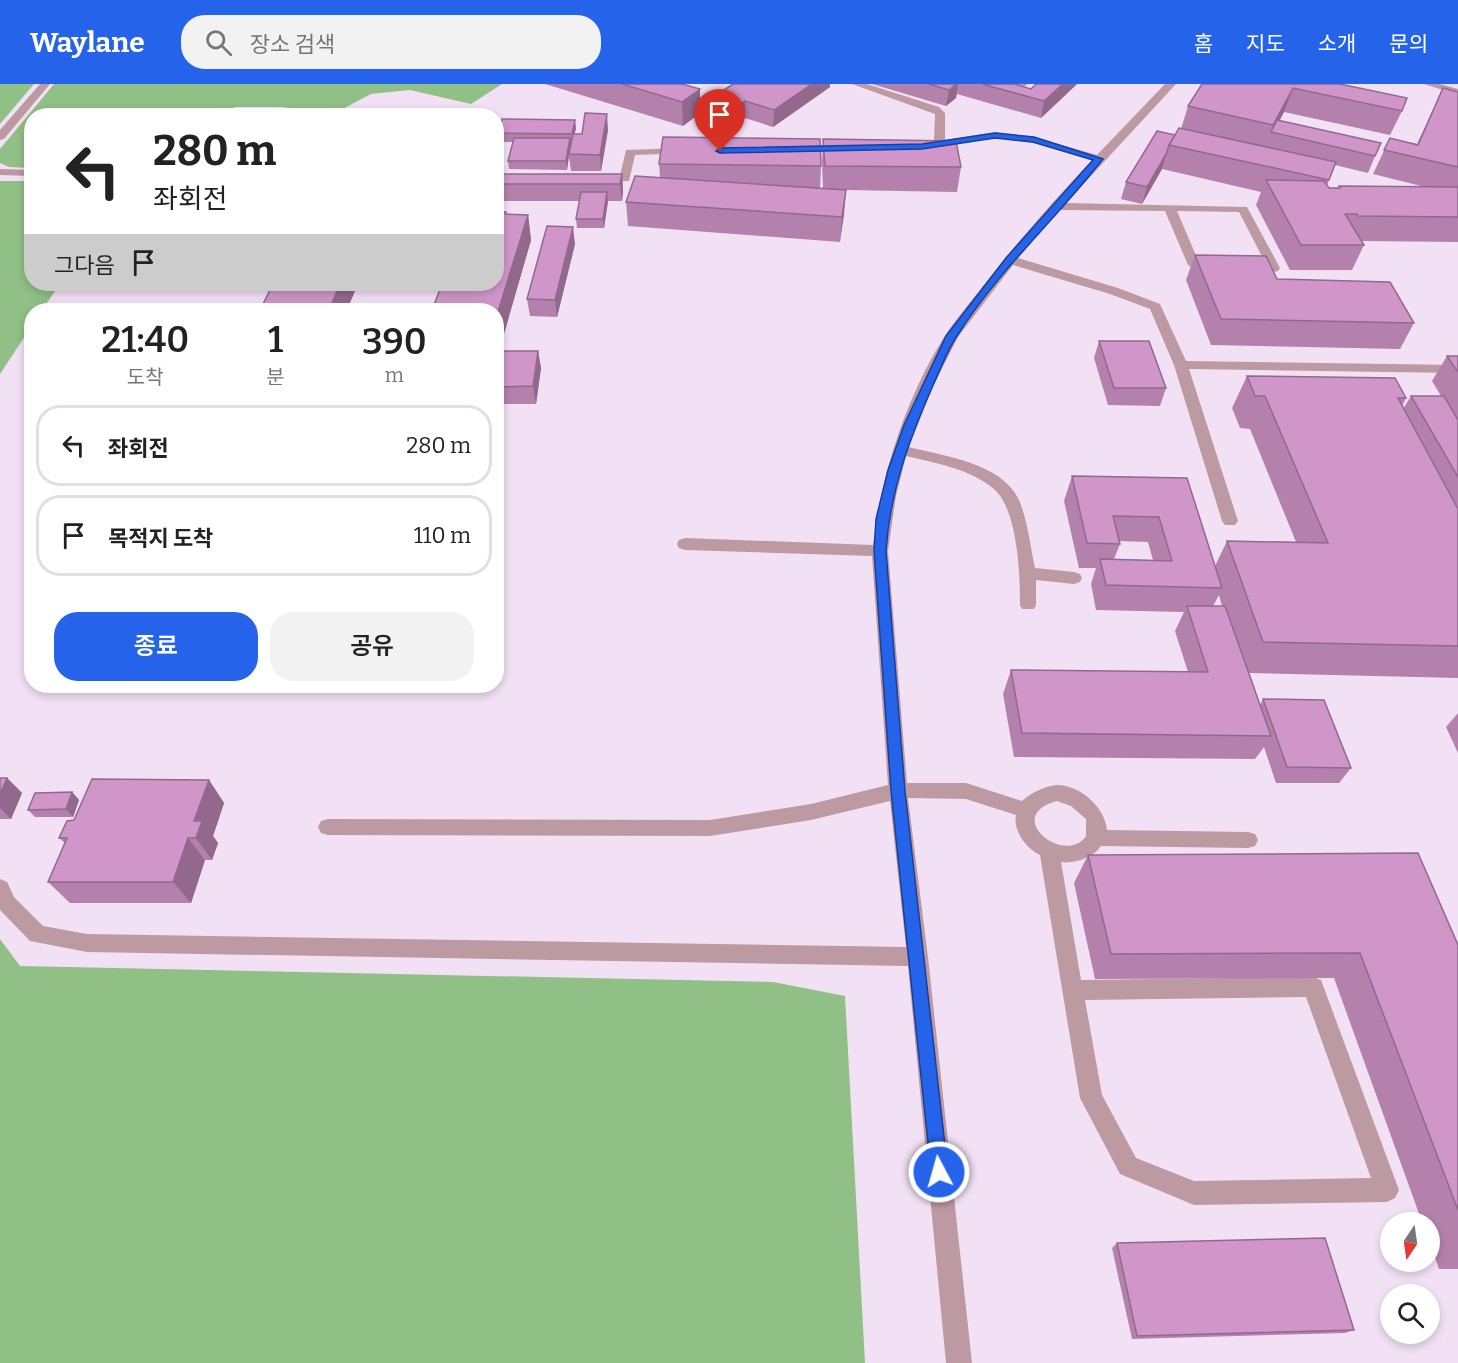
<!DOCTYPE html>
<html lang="ko">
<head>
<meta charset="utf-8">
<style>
  body { margin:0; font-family:Bitter,"Noto Sans KR",serif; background:#f2f2f2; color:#222; height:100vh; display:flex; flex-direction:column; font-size:22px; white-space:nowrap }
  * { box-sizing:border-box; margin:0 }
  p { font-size:20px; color:#767676 }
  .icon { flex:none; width:33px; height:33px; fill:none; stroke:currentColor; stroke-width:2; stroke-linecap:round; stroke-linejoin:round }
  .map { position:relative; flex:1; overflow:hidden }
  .details { position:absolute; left:24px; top:219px; width:480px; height:390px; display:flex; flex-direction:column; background:#fff; border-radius:24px; box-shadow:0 3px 9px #0003 }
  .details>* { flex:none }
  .top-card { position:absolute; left:24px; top:24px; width:480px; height:183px; border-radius:24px; box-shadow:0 3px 9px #0003; background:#fff; color:#222; overflow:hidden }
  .needle { width:39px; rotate:193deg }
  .tools { position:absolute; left:1380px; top:1128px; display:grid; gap:12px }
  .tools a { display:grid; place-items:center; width:60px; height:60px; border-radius:50%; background:#fff; box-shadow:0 3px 9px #0003; font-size:30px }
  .pin { position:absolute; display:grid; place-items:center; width:51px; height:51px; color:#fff; margin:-62px -26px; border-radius:50% 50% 50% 0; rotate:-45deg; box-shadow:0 0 6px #0007 }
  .pin .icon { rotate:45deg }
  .me { position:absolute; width:66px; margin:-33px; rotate:354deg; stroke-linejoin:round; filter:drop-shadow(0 0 4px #0008) }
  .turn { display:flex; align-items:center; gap:21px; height:126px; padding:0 30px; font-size:27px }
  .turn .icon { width:78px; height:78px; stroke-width:2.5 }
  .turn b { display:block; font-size:42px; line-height:51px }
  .then { display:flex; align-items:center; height:57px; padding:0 30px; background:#0003; gap:12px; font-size:22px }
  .eta { display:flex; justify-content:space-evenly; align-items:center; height:102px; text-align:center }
  .eta b { font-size:36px; font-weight:600; line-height:42px }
  .cta { display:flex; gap:12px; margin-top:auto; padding:12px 30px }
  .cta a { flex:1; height:69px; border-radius:24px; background:#2563eb; color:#fff; font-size:24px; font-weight:600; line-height:69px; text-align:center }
  .cta a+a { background:#f2f2f2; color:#222 }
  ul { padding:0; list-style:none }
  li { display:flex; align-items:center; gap:18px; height:81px; margin:0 12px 9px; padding:0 18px; border:3px solid #e0e0e0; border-radius:24px }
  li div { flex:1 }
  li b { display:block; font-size:22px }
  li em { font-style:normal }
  header { display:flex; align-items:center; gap:36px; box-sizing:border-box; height:84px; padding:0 30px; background:#2563eb; color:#fff }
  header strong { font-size:28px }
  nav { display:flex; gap:33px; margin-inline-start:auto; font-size:21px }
  .search { width:420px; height:54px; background:#f2f2f2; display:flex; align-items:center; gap:15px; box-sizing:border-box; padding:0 21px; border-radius:24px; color:#767676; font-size:22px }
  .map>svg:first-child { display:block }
  .forest { fill:#90c085 }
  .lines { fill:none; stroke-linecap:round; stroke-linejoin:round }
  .minor { fill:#bd99a2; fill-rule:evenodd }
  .wall { fill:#b481ad; fill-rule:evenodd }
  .shaded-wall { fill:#92698d }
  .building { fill:#d196c9; stroke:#92698d; stroke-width:1.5 }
  .route { fill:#2563eb; stroke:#184099; stroke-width:1.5 }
</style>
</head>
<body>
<header>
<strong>Waylane</strong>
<div class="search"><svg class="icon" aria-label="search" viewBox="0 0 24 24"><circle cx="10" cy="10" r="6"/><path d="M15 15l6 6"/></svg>장소 검색</div>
<nav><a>홈</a><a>지도</a><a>소개</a><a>문의</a></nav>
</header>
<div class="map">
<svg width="1458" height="1279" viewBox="0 0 1458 1279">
  <rect width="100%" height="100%" fill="#f2e1f5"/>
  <!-- forest -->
  <g class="forest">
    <polygon points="0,0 34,0 0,40"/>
    <polygon points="54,0 502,0 471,20 410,6 371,10 335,29 281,23 234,23 231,32 32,32 31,84 9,83 0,79 0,65"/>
    <polygon points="0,97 31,97 32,200 60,200 42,226 32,226 31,243 0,290"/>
    <polygon points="0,855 20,882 773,898 845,912 865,1279 0,1279"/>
  </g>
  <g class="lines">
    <!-- minor -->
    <g class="minor">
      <polygon points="40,0 50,0 4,55 0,56 0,46"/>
      <path d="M 852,0 L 867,0 L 939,23 L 945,29 L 945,56 L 995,48 L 1034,53 L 1097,71 L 1165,0 L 1176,0 L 1066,119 L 1247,123 L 1280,184 L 1278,187 L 1274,188 L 1268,184 L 1239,128 L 1177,127 L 1200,181 L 1194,185 L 1188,181 L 1165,127 L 1059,126 L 1018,174 L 1118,204 L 1160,220 L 1186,277 L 1458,281 L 1458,289 L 1189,285 L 1238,437 L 1235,441 L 1225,441 L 1222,437 L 1174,281 L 1150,225 L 1110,210 L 1013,181 L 958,253 L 932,304 L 909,363 C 944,372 1002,379 1019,416 C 1028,438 1030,461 1035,484 L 1074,488 L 1080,490 L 1082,494 L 1080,498 L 1074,500 L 1036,496 L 1036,521 L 1034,525 L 1022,525 L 1020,521 C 1020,491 1018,426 994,405 C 971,385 935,379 906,372 L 896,412 L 888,467 L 907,699 L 966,699 L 1022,717 C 1031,709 1044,702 1057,701 C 1080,701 1105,723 1107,746 L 1248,748 L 1255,750 L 1258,756 L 1255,762 L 1248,764 L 1101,762 C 1093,774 1074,780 1061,778 L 1081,896 L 1313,893 L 1321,896 L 1399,1106 L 1395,1114 L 1387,1118 L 1194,1121 L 1120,1090 L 1080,1014 L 1040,771 C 1026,764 1013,747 1016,731 L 966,715 L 908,714 L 928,873 L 972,1279 L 946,1279 L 908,882 L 87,868 L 30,857 L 0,826 L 0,795 L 7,798 L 14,813 L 43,842 L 87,850 L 906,863 L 890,717 L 811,736 L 710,752 L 328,751 L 321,749 L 318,743 L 321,737 L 328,735 L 710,736 L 811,720 L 888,701 L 872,472 L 685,466 L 679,464 L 677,460 L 679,456 L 685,454 L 873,461 C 882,387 907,310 948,247 C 960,230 974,214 987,197 C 1020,155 1055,115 1092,76 L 1033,59 L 995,54 L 929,63 L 929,59 L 934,58 L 935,30 ZM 1057,717 L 1071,722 L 1086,735 L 1086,752 C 1065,783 1001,732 1057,717 ZM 1306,913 L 1371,1094 L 1194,1097 L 1136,1074 L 1102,1011 L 1085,916 Z"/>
      <polygon points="981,0 997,0 1011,4 1017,0 1028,0 1013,11"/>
      <polygon points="1424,0 1440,0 1458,5 1458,11"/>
      <polygon points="684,64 690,67 688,69 635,71 629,97 599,98 593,95 599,92 620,92 626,66"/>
      <polygon points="0,85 32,86 32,92 0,91"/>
    </g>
  </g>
  <!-- wall -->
  <g class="wall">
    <polygon points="545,0 682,0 700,5 700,29 683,42"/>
    <polygon points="872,0 1014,0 1031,5 1036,0 1077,0 1041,34 957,10 956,14 946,22"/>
    <polygon points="1202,0 1340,0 1402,27 1390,51 1284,28 1279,37 1375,72 1368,89 1335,81 1327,101 1329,104 1338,104 1339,102 1425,103 1373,90 1390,54 1417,60 1443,4 1458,8 1458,158 1362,157 1364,161 1352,186 1290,186 1256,121 1261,108 1162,85 1142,120 1121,115 1126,98 1181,45 1188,22"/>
    <polygon points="830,3 773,43 745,34 734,42 707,33 707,17"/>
    <polygon points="576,44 574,50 582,50 608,46 601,87 571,87 569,73 567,86 509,85 508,77 513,58 499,58 498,49"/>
    <polygon points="823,55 961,83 957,108 846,106 840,158 628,142 626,118 660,93 659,80 821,82 820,104 823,104 822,79"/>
    <polygon points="496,90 622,90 623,107 622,117 608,117 604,144 577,144 576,135 579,117 496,117"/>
    <polygon points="506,128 506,130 528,131 531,156 499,267 538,267 541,284 536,320 496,320 496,226"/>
    <polygon points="575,160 557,233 530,232 527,215"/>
    <polygon points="1195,171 1277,195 1414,239 1400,265 1211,261 1186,196"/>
    <polygon points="1099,257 1166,304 1160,322 1108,321 1094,274"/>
    <path d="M 1447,272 L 1458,272 L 1458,594 L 1249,589 L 1260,621 L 1263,615 L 1351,684 L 1339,699 L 1276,699 L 1264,663 L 1255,675 L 1014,673 L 1003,610 L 1011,586 L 1188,588 L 1175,547 L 1184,528 L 1096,526 L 1091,500 L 1096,484 L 1079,484 L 1064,417 L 1072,392 L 1187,394 L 1215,482 L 1227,457 L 1296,458 L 1250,345 L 1240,344 L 1232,324 L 1247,292 L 1406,314 L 1402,322 L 1403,325 L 1411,312 L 1441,312 L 1432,297 ZM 1119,457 L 1148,458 L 1153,476 L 1114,475 L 1120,460 ZM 1219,511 L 1222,522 L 1213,522 Z"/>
    <polygon points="1458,629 1458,669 1446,643"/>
    <polygon points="0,694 7,694 22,709 11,735 0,735"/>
    <polygon points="209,696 224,719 213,752 218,759 212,776 205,776 191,819 70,819 48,798 65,759 59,754 74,736"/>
    <polygon points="72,708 79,716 73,733 35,733 28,726"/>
    <polygon points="1088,771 1458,861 1458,1185 1439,1185 1430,1159 1430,1138 1422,1138 1334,894 1095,895 1074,799"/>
    <polygon points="1117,1159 1354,1246 1345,1249 1132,1255 1112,1164"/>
  </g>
  <!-- shaded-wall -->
  <g class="shaded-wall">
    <polygon points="812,0 830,0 830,3 773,43 774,26"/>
    <polygon points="956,0 958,0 956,14 946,22 949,6"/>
    <polygon points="1063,0 1077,0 1041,34 1044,17"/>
    <polygon points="1293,4 1284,28 1273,49 1271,48 1273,41"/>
    <polygon points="700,5 700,29 683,42 682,18"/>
    <polygon points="745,17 745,34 734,42 734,25"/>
    <polygon points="607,30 608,46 601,87 600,71"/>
    <polygon points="575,36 576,44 573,58 572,50"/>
    <polygon points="570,54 571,63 569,70 567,86 566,77"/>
    <polygon points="1167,68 1162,85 1142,120 1147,103"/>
    <polygon points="622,90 623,107 622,117 620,100"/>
    <polygon points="846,106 844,131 840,158 842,133"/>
    <polygon points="607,108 608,117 604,144 603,135"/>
    <polygon points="528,131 531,156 497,274 496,234"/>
    <polygon points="573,143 575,160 557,233 555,216"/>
    <polygon points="340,200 358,200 347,226 329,226"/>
    <polygon points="538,267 541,284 536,320 533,302"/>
    <polygon points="7,694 22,709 11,735 0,724 0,710"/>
    <polygon points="209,696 224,719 213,752 218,759 212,776 196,754 194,737"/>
    <polygon points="72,708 79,716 73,733 66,725"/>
    <polygon points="188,754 205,776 191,819 173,798"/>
  </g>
  <!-- building -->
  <g class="building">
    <polygon points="622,0 682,0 700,5 682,18"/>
    <polygon points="733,0 812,0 774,26 745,17 734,25 707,17"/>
    <polygon points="929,0 956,0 949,6"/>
    <polygon points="982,0 1014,0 1031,5 1036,0 1063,0 1044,17"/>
    <polygon points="1202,0 1340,0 1407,14 1402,27 1293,4 1273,41 1188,22"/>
    <polygon points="1443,4 1458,8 1458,83 1384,66 1390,54 1418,61"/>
    <polygon points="585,29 607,30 600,71 569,70 573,50 582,50"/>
    <polygon points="502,35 575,36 572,50 498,49"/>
    <polygon points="1277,36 1381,59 1375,72 1271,48"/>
    <polygon points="1179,44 1336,78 1329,96 1169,61"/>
    <polygon points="1157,47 1175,51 1169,61 1167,68 1147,103 1126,98"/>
    <polygon points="663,53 820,55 821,82 659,80"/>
    <polygon points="514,54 570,54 566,77 508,77"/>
    <polygon points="823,55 956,57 961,83 825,82"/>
    <polygon points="496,90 622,90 620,100 496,100"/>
    <polygon points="635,92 846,106 842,133 626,118"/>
    <polygon points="1266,96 1324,97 1329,104 1340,104 1339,102 1458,103 1458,133 1358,132 1357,130 1345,130 1364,161 1301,161"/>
    <polygon points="581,108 607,108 603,135 576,135"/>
    <polygon points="496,128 506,128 505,130 528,131 496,234 496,226 432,226 442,200 496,200"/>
    <polygon points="547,142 573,143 555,216 527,215"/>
    <polygon points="1195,171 1266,172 1277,195 1390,198 1414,239 1221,235"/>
    <polygon points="273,200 340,200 329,226 260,226"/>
    <polygon points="1099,257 1149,257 1166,304 1114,304"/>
    <polygon points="496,267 538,267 533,302 496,303"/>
    <polygon points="1447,272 1458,272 1458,288"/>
    <polygon points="1247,292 1395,294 1406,314 1398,314 1458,425 1458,562 1263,558 1227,457 1328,459 1265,312 1255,312"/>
    <polygon points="1411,312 1444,312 1458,336 1458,393"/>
    <polygon points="1072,392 1187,394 1222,504 1106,501 1100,475 1172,477 1159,433 1113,432 1120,460 1087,459"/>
    <polygon points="1187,522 1225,522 1271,652 1022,649 1011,586 1208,588"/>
    <polygon points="1263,615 1324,616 1351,684 1287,683"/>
    <polygon points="0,694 7,694 0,710"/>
    <polygon points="92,695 209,696 194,737 202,737 196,754 188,754 173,798 48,798 67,754 59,754 67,737 74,736"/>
    <polygon points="72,708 66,725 28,726 35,709"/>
    <polygon points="1418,769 1458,861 1458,1126 1360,869 1111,870 1088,771"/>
    <polygon points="1325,1154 1354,1246 1137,1252 1117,1159"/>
  </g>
  <!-- route -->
  <path class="route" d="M 995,49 L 1034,53 L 1103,75 C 1056,135 998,187 957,252 C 948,265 942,282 935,297 C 910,353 890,406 886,467 L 905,707 L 948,1088 L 946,1094 L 939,1097 L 933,1094 L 931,1088 L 891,707 L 874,467 L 876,435 L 888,386 L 904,341 L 946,252 L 1006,174 L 1093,76 L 1033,58 L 995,54 L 922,65 L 720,69 L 716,67 L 720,64 L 922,60 Z"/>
</svg>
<div class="tools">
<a><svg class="needle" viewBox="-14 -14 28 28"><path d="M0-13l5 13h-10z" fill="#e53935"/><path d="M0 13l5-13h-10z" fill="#767676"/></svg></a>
<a><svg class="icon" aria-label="search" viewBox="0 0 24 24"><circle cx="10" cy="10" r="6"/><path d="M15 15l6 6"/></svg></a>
</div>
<div class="pin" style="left:720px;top:67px;background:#d93025"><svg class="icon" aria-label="arrive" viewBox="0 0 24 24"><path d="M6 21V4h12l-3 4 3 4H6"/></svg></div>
<svg class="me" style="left:939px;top:1088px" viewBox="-20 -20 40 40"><circle r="17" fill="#2563eb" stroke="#fff" stroke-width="3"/><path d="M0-11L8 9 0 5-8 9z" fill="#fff"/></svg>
<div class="top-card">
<div class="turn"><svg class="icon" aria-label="left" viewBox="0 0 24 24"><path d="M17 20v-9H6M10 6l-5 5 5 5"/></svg><div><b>280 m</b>좌회전</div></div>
<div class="then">그다음<svg class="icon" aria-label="arrive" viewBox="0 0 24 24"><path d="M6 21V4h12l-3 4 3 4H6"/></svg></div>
</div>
<section class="details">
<div class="eta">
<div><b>21:40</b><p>도착</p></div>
<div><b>1</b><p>분</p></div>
<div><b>390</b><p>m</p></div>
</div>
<ul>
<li><svg class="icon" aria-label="left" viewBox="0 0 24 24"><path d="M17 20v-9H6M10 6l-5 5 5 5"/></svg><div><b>좌회전</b></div><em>280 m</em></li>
<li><svg class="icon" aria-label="arrive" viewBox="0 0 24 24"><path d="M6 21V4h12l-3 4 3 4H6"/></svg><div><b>목적지 도착</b></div><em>110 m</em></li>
</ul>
<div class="cta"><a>종료</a><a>공유</a></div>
</section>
</div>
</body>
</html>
